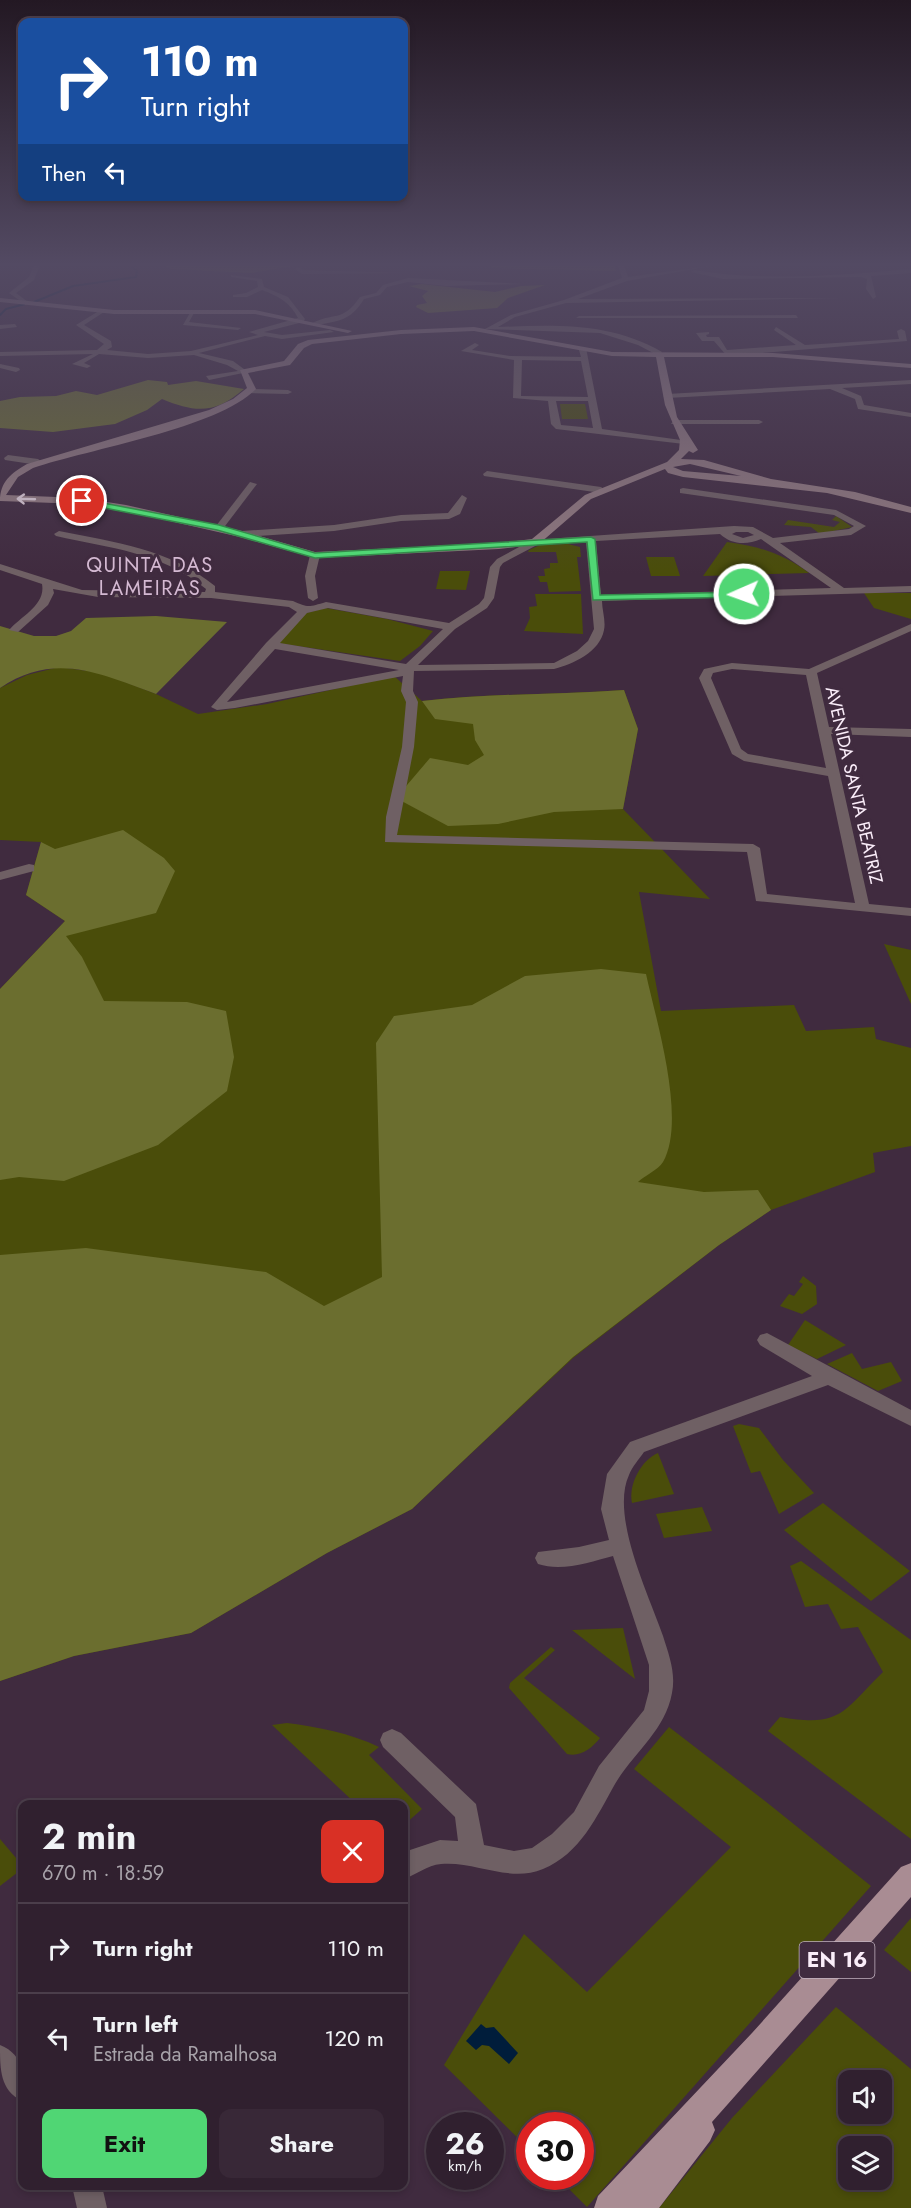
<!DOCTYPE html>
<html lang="en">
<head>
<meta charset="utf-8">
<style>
  body { margin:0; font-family:Jost,sans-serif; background:#382837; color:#f1f3f6; height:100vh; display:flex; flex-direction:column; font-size:22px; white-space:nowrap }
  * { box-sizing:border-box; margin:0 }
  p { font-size:20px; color:#a8a3aa }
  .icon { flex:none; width:33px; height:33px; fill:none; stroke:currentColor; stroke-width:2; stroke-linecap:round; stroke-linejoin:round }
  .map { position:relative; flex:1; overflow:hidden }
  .panel { position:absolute; left:18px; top:1800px; width:390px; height:390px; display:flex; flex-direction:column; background:#30202f; border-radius:12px; box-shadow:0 3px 9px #0003,0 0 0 2px #4b3e4b }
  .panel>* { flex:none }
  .top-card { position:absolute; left:18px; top:18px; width:390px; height:183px; border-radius:12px; box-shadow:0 3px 9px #0003,0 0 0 2px #4b3e4b; background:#1a4fa0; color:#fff; overflow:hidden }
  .tools { position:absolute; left:838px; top:2070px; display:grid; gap:12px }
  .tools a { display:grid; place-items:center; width:54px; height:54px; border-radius:12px; background:#30202f; box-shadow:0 3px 9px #0003,0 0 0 2px #4b3e4b; font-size:30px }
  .speed { position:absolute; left:426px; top:2112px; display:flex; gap:12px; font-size:30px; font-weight:700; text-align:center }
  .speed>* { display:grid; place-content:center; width:78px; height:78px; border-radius:50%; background:#30202f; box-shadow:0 3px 9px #0003,0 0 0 2px #4b3e4b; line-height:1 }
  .speed small { font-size:15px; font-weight:400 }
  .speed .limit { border:9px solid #d22; background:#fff; color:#111 }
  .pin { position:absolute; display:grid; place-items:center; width:51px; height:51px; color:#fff; margin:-26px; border:3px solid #fff; border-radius:50%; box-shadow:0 2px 6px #0007 }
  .me { position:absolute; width:66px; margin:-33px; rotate:268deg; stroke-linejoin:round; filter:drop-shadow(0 0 4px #0008) }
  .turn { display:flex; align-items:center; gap:21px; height:126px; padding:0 24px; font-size:27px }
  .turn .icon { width:78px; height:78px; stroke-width:2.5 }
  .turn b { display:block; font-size:42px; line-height:51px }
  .then { display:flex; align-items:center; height:57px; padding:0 24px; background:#0003; gap:12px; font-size:22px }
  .round { display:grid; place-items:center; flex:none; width:63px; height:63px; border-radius:12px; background:#382837 }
  .overview { display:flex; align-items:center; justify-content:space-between; height:102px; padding:0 24px }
  h1 { font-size:36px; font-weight:700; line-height:45px }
  .cta { display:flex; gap:12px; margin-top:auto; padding:12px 24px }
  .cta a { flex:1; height:69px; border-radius:12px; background:#50d674; color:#111; font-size:24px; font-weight:700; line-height:69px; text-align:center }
  .cta a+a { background:#382837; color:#f1f3f6 }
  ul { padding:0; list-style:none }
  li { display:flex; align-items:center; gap:18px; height:90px; padding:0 24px; border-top:2px solid #4b3e4b }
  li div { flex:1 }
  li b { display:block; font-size:22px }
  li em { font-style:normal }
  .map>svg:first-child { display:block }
  .green { fill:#4a4d0a; fill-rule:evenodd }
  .forest { fill:#6b6e2f }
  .water { fill:#001d3b }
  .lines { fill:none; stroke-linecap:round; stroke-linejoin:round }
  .stream { stroke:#001d3b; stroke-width:2 }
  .street { fill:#6f6064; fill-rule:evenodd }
  .secondary { fill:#90797f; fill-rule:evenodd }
  .primary { fill:#a98c93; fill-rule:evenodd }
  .oneway { stroke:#e0d0da }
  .route { fill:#50d674; stroke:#348b4b; stroke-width:1.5 }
  .labels { text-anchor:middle; stroke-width:6; stroke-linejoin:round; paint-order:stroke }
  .far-street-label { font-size:18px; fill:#faedf9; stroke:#402b3f }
  .far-neighbourhood-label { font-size:20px; letter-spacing:1.5px; fill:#d4b9d2; stroke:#402b3f }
  .shield { fill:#402b3f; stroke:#c2b3c1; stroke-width:1.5 }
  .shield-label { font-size:21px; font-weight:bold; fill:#faedf9 }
</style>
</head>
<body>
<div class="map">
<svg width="911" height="2208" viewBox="0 0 911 2208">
  <rect width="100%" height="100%" fill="#402b3f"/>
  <!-- green -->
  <g class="green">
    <polygon points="560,404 585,404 588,419 562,419"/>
    <polygon points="836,516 852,527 820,534 811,527 784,525 788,520 834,527 840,522 832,520"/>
    <path d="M 727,542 C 759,546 783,554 809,573 L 703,576 Z"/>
    <polygon points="568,544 580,547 581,557 577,557 581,591 549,592 547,582 540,582 538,576 545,576 544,569 550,568 550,563 558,563 556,552 528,552 529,550 540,545"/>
    <polygon points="646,557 674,557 680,576 651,576"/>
    <polygon points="440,571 470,571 466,590 436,589"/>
    <polygon points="864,593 911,593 911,619 874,608"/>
    <polygon points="535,594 581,594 583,634 524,631 530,618 529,607 537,606"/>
    <polygon points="326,608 387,619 433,631 420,646 400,661 277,643 306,613"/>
    <path d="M 59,667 L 102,673 L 156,694 L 198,714 L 267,704 L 394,676 L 422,701 C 489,693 557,695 624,690 L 638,729 L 623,809 L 710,899 L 639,892 L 661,1011 L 794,1005 L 806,1031 L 874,1027 L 876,1039 L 911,1048 L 911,1146 L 873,1153 L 875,1172 L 771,1210 L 719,1245 L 573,1358 L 412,1509 L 327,1553 L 191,1633 L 74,1656 L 0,1681 L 0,989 L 65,921 L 26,895 L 41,842 L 0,840 L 0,688 L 27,675 Z"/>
    <polygon points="884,944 911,950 911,1004"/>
    <polygon points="803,1276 816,1286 817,1304 802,1314 780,1306 789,1294 794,1296 803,1284 799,1282"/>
    <polygon points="805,1320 846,1345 817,1359 788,1345"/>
    <polygon points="852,1353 862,1369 891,1362 902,1381 878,1391 827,1364"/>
    <polygon points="739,1424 759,1428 783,1460 814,1493 779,1514 760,1471 751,1473 733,1426"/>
    <path d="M 658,1453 L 674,1494 L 632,1503 C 628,1485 641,1460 658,1453 Z"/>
    <polygon points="823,1503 910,1571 871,1601 784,1530"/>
    <polygon points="702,1507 712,1531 664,1538 656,1514"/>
    <path d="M 801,1561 L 911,1640 L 911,1839 L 768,1731 L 780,1717 C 842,1728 843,1711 883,1672 L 858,1627 L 841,1629 L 828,1604 L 805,1607 L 790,1566 Z"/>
    <polygon points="623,1628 635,1679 572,1630"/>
    <path d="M 551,1647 L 555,1650 L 524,1678 L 600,1738 C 591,1749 581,1757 567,1754 L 509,1688 L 510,1683 Z"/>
    <path d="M 287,1723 C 318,1727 350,1733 379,1747 L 369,1755 L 422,1809 L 404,1825 L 404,1804 L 356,1804 L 272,1725 Z"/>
    <polygon points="669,1727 765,1801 871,1886 587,2207 557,2177 580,2176 580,2126 530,2126 529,2149 444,2065 524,1934 587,1992 731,1847 634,1769"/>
    <polygon points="0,1839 22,1865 22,1869 0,1886"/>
    <polygon points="911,1918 911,1972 884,1950"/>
    <path d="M 836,2007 L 911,2069 L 911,2208 L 659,2208 L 732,2118 ZM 849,2080 L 882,2080 L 882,2114 L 849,2114 ZM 849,2146 L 882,2146 L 882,2180 L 849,2180 Z"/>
  </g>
  <!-- forest -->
  <g class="forest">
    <polygon points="162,265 299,265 251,273 172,269"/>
    <polygon points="492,265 615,265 616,271 490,268"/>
    <polygon points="422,284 495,292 521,286 545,285 508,298 497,308 428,313 416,307 417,305 427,303 422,296 428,291 409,286"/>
    <path d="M 148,380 L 167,382 L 168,385 L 196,381 L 244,389 C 215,414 196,413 162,399 L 147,410 L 115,424 L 53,432 L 0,428 L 0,401 L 20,397 L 56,396 L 76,391 L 97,395 Z"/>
    <path d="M 156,616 L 227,622 L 156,694 C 101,674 55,651 0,688 L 0,626 L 34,636 L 56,636 L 71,631 L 86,618 Z"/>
    <path d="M 624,690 L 638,729 L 623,809 L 554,812 L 498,824 L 448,826 L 396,798 L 430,758 L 468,765 L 484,755 L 475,740 L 473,724 L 435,719 L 422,701 C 489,693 557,695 624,690 Z"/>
    <polygon points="123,830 164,858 175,871 156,913 66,936 82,957 104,1001 187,1002 226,1011 234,1057 227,1091 158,1145 64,1181 19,1177 0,1180 0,989 65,921 26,895 41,842 55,849"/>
    <path d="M 601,969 L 646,974 C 656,1020 687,1120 663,1162 C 658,1170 644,1176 638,1182 L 704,1192 L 758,1190 L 771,1210 L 719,1245 L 573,1357 L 412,1509 L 327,1553 L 191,1633 L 74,1656 L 0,1681 L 0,1255 L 86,1248 L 266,1272 L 324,1306 L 382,1277 L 376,1043 L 394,1016 L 472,1005 L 525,976 Z"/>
  </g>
  <!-- water -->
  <polygon class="water" points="481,2024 486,2028 494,2027 518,2053 509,2064 489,2046 482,2045 476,2050 466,2041"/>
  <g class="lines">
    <!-- stream -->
    <g class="stream">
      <polyline points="34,302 73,286 136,277 137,271 132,267 136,265"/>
      <polyline points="0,315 6,309 25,304"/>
    </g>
    <!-- street -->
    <g class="street">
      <polygon points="34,265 40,265 34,280 16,293 28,302 26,305 9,293 29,277"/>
      <path d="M 618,265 L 624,265 L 628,277 L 717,265 L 627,281 L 578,299 L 840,298 L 566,303 L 515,317 L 498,327 C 556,325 610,322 662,352 L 659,356 L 638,345 L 600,333 L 485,329 L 511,315 L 564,300 L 622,278 Z"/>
      <polygon points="298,267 304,270 405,273 302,274 295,269"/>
      <path d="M 911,269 L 911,273 L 871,276 L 876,297 L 873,299 L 866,289 L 867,279 L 861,277 L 723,279 L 691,272 L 694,270 C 763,282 842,275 911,269 Z"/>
      <path d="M 231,275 L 262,279 L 264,287 L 288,297 L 305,319 L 303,322 L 264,332 L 282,335 L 330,330 L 334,332 L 282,339 L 265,336 L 199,353 L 233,361 L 248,372 L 209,380 L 206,376 L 238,371 L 227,365 L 194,355 L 148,358 L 99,354 L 84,363 L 91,366 L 87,368 L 72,364 L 93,354 L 0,356 L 0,352 L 97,350 L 104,344 L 76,325 L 102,309 L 104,312 L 84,325 L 111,341 L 112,347 L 107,350 L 148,354 L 191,351 L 258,335 L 249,332 L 298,318 C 290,302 278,296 262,290 L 247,297 L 233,297 L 233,295 L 246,293 L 258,287 L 257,281 L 231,277 Z"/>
      <path d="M 408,278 L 523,284 L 446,286 L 408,282 L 387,287 L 380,295 L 364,299 C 350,322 339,320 314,326 L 311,324 C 334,311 341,324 360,297 L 376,293 L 383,285 Z"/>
      <polygon points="191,311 194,313 189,322 241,328 238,330 183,325"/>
      <polygon points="796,315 798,318 576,318 579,316"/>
      <polygon points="15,324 17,327 0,329 0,325"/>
      <polygon points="776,327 805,345 899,339 897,331 901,329 905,331 907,341 727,356 714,341 702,341 696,333 709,332 709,334 706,335 707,337 719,337 727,350 796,345 774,330"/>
      <path d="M 475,343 L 479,345 L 472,350 L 510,356 L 581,357 L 579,350 L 586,348 L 602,429 L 688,441 L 684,444 L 556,429 L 551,424 L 548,401 L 513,398 L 514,360 L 461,351 ZM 522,360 L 581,361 L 588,397 L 521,396 ZM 556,401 L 588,401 L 593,428 L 561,425 Z"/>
      <polygon points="0,364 19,368 20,370 16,372 0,368"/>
      <polygon points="911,380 911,384 842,388 861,396 864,405 911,413 911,417 858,409 855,399 830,389 667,398 663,396 667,394"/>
      <polygon points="250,389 288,390 292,392 288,394 247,393"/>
      <polygon points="674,420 759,420 763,422 759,424 671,424"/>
      <polygon points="8,455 38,459 42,462 38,465 5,460 4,458"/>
      <polygon points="487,471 601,487 605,490 601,493 484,476 483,474"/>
      <polygon points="250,482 257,484 222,530 216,530 216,526"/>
      <path d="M 683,488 L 836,510 L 866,526 L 851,535 L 780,543 L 844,588 L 911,586 L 911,592 L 602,601 C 602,610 606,621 604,630 C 600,652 573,664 554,669 L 414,671 L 413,691 L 418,702 L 414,747 L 397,835 L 753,844 L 760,848 L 767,894 L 855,903 L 828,776 L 744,761 L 732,754 L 699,678 L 704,669 L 732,663 L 809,669 L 911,624 L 911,631 L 817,673 L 829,727 L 911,729 L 911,737 L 831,734 L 869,904 L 911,908 L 911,916 L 756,901 L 747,852 L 385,842 L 386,817 L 402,747 L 406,702 L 401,691 L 403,676 L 235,708 L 217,710 L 211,707 L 266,643 L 297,612 L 289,607 L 211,598 L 98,597 L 53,589 L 54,593 L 48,605 L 18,632 L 9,630 C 21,616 46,605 42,584 L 0,570 L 0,564 L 82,590 L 205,592 L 206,589 C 162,552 109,548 56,536 L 54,534 L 59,531 C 114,542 170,549 215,586 L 215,592 L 293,601 C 308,608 309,607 326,602 L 449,623 L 479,604 L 484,598 L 490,567 L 497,559 L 532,540 L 734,526 L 753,527 L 773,538 L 849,529 L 854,526 L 834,515 L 680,493 L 680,489 ZM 736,532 L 748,532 L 754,535 L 743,538 L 732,534 ZM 720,534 C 732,545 747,545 761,539 L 831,588 L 601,595 L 596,541 ZM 586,542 L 594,629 L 588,641 L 577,651 L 554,663 L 418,665 L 455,629 L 487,608 L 494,598 L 500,567 L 503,563 L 537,545 ZM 328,608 L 443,629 L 406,664 L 280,643 L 307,613 ZM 275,649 L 399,670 L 227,702 ZM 732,669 L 806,675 L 826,768 L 748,754 L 741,749 L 711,678 L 713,673 Z"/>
      <polygon points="462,495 467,498 460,514 449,519 401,521 334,531 242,537 237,534 242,531 334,525 401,515 448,513"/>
      <polygon points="315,552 320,555 315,576 318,598 313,601 308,598 305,576 310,555"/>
      <polygon points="29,864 34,865 34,871 0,880 0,872"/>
      <path d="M 767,1333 L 911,1410 L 911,1426 L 828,1385 L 644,1452 C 639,1459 632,1467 629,1475 C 610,1516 649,1595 663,1636 C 669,1655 676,1673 672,1693 C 665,1731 634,1752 615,1784 C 597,1816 580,1854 543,1869 C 509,1883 476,1861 441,1864 C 427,1865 416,1875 404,1879 L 404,1852 L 440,1840 L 458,1841 L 455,1817 L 383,1747 L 380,1740 L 383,1733 L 392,1729 L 401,1733 L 476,1804 L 484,1845 L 514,1851 L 532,1848 L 552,1834 L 574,1812 L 599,1766 L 644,1710 L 649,1691 L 649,1665 L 613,1556 C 590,1562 562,1572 538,1564 L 535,1558 L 538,1552 L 579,1547 L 609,1540 L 601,1509 L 607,1474 L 630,1442 L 812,1376 L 760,1345 L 757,1340 L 760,1335 Z"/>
      <path d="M 0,2045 C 25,2055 25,2078 22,2101 C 0,2090 0,2070 0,2045 Z"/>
      <polygon points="72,2186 102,2186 107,2208 77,2208"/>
    </g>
    <!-- secondary -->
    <g class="secondary">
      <polygon points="0,298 114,310 255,310 352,331 348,333 255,314 114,314 0,302"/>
      <path d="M 474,327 L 612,352 L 773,353 L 911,364 L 911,368 L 773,357 L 664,357 L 677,417 L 698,450 L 693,453 L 689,451 L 681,459 L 704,460 L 771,479 L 855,492 L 911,507 L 911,513 L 827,493 L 683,477 L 668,473 L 665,469 L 591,499 L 539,544 L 499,549 L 315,558 L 240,537 L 126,511 L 82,504 L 0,501 C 0,482 11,473 27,464 L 209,410 L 233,399 L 247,388 L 240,370 L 284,361 L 298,344 L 308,340 L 401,330 ZM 474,331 L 612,356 L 656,357 L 665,405 L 680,440 L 679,450 L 667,462 L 585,495 L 532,539 L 499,543 L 315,552 L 242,531 L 126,505 L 82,498 L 6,495 L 18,477 L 33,468 C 89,449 218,428 256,389 L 248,373 L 290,365 L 304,348 L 312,344 L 401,334 ZM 690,464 L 741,476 L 683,471 L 673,467 Z"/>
    </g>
    <!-- primary -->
    <polygon class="primary" points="911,1863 911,1897 712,2122 715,2130 710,2141 659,2208 594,2208 598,2196 752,2033 901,1867"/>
  </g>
  <!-- one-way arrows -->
  <defs><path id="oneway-shaft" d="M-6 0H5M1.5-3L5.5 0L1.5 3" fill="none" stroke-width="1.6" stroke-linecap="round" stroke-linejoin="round" transform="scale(1.5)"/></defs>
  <use class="oneway" href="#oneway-shaft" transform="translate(26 499) rotate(-178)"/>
  <!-- sky -->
  <linearGradient id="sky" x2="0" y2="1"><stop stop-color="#231823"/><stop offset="0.46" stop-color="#534a63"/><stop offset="1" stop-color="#534a63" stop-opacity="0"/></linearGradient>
  <rect width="911" height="574" fill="url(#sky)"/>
  <!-- route -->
  <polygon class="route" points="82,499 219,525 315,553 591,537 595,539 600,595 744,592 748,594 744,597 593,600 587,542 315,558 217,530 79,503"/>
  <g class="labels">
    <!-- far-street labels -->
    <g class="far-street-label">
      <text transform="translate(854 785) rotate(77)" y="6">AVENIDA SANTA BEATRIZ</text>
    </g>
    <!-- far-neighbourhood labels -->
    <g class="far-neighbourhood-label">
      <text x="150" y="572">QUINTA DAS<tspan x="150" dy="23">LAMEIRAS</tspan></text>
    </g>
    <!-- shield labels -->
    <rect class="shield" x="799.5" y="1942" width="75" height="36" rx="4.5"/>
    <g class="shield-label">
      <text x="837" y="1967">EN 16</text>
    </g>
  </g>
</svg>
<div class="tools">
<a><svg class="icon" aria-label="sound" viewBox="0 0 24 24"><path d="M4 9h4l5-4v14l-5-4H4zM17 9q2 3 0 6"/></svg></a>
<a><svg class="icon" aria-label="layers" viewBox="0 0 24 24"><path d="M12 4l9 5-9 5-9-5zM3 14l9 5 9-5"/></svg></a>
</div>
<div class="speed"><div>26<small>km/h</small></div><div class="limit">30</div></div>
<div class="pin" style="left:82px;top:501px;background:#d93025"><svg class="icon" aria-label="arrive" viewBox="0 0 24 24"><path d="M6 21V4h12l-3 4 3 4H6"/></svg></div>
<svg class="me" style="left:744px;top:594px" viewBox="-20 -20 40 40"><circle r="17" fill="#50d674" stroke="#fff" stroke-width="3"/><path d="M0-11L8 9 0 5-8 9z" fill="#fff"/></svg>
<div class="top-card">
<div class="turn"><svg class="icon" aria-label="right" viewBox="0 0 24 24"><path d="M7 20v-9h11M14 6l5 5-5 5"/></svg><div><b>110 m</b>Turn right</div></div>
<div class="then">Then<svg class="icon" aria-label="left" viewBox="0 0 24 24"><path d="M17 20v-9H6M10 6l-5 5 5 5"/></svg></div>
</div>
<section class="panel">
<div class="overview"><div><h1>2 min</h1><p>670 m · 18:59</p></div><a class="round" style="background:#d93025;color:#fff"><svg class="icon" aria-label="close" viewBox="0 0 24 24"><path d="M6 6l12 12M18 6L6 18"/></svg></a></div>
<ul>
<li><svg class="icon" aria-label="right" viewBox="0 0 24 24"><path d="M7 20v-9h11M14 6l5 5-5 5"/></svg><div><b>Turn right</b></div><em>110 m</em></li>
<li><svg class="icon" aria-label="left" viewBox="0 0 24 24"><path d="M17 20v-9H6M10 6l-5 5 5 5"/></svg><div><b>Turn left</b><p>Estrada da Ramalhosa</p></div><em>120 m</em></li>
</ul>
<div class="cta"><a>Exit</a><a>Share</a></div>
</section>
</div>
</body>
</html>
